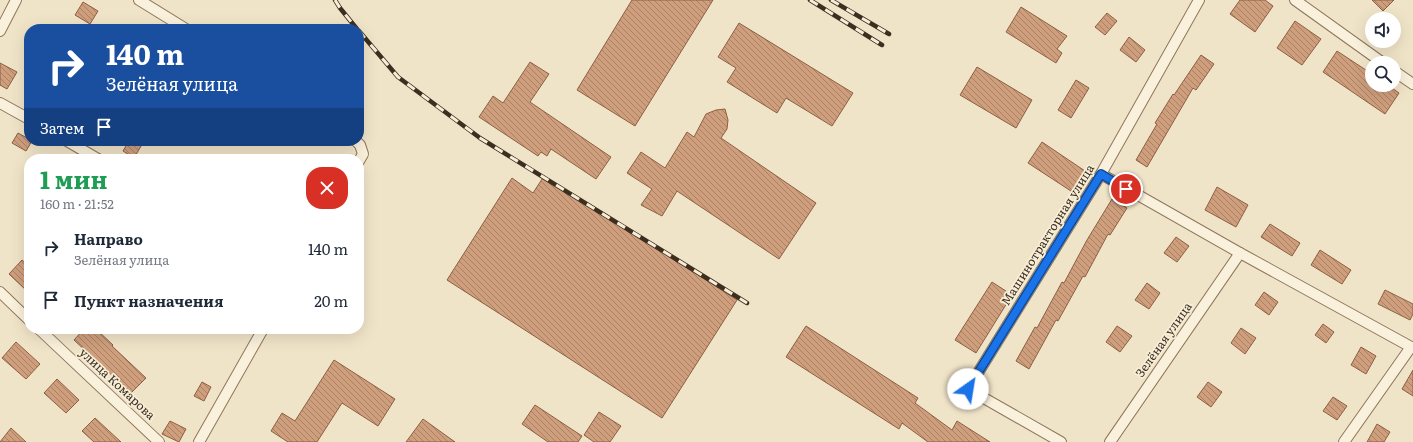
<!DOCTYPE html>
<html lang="ru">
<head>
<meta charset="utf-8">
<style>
  body { margin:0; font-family:Literata,serif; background:#f6f6f7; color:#1f2937; height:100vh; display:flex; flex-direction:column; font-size:15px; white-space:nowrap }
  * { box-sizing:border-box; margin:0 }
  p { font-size:13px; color:#747a83 }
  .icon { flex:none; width:22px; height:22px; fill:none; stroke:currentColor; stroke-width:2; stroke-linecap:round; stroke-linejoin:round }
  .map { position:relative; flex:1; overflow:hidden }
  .details { position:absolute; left:24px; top:154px; width:340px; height:180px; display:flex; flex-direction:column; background:#fff; border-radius:16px; box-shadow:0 4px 16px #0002 }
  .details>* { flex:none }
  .guide { position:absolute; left:24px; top:24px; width:340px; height:122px; border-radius:16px; box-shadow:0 4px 16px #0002; background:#1a4fa0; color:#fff; overflow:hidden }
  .tools { position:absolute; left:1365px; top:12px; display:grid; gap:8px }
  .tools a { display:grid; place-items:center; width:36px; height:36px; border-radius:50%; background:#fff; box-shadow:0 4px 16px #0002; font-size:20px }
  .pin { position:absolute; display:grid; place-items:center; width:34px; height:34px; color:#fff; margin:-17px; border:2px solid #fff; border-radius:50%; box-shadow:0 1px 4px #0007 }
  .me { position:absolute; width:44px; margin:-22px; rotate:32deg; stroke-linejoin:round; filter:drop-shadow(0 0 3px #0008) }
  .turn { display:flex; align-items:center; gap:14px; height:84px; padding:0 16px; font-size:18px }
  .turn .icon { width:52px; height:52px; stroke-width:2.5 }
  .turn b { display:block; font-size:28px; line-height:34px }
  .then { display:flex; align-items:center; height:38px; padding:0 16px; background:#0003; gap:8px; font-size:15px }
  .round { display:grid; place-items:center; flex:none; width:42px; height:42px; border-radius:16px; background:#f6f6f7 }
  .head { display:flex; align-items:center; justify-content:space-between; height:68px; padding:0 16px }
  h1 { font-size:24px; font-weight:700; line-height:30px; color:#1e9e55 }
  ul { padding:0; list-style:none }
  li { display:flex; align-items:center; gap:12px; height:52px; padding:0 16px }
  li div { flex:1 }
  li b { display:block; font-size:15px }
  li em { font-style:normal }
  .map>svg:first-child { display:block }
  .building { fill:url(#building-back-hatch); stroke:#8d5f41 }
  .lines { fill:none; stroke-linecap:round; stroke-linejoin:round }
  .street-casing { stroke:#8d765c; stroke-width:12 }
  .street { stroke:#faf1dc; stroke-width:10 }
  .rail-casing { stroke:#3d2e20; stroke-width:4.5 }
  .rail { stroke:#f7eed8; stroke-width:3; stroke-dasharray:9; stroke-linecap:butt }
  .route-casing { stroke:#114b97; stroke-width:10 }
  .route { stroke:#1a73e8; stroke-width:7 }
  .labels { text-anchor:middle; stroke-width:3.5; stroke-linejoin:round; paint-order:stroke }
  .street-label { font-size:12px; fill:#3d2e20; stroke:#f7eed8 }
</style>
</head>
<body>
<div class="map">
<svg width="1413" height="442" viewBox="0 0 1413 442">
  <defs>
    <pattern id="building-back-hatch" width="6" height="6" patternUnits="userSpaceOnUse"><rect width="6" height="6" fill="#cf9f7d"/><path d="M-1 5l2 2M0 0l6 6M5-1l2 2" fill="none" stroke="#a98266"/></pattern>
  </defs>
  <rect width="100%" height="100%" fill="#f0e4c8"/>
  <!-- building -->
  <g class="building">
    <polygon points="632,0 713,0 635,126 577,90"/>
    <polygon points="1240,0 1265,0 1273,6 1255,32 1230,14"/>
    <polygon points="1372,0 1394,0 1383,11"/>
    <polygon points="83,2 98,11 90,24 75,15"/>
    <polygon points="1021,7 1067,36 1057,49 1062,53 1056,63 1006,32"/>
    <polygon points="1107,13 1117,21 1105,35 1095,27"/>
    <polygon points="1295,21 1321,39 1302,65 1277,48"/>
    <polygon points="739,23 853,93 832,126 786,98 777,113 727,82 736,68 718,57"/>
    <polygon points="1129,37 1145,50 1136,62 1120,50"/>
    <polygon points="1337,51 1372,74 1372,85 1388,85 1399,93 1385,114 1323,72"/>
    <polygon points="1201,55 1214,64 1196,90 1193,88 1147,167 1136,160 1157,124 1155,123 1173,94 1174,95"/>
    <polygon points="530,62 549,74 530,102 611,157 596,179 551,149 547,156 541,152 538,156 479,117 493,96 503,103"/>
    <polygon points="0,63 17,72 7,89 0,85"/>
    <polygon points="977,67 1032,100 1016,128 960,95"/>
    <polygon points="1076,80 1089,88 1071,118 1058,110"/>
    <polygon points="725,109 728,120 727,129 721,138 816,203 779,259 677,191 662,216 641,205 652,189 627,173 641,152 665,168 687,132 694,137 706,114 716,110"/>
    <polygon points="18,133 29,139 29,141 32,141 26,151 12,143"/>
    <polygon points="129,141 144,141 134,158 123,151"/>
    <polygon points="1042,142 1088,173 1074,193 1028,163"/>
    <polygon points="544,176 737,300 662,418 447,280 512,178 533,193"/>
    <polygon points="1217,187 1248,205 1236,227 1205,210"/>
    <polygon points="1112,199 1127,208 1110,235 1108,234 1085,277 1083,276 1058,321 1056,320 1029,369 1016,361 1035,327 1037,328 1062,282 1064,283 1087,240"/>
    <polygon points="1270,224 1300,243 1292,256 1261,237"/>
    <polygon points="1176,237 1189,246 1177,262 1164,253"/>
    <polygon points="1320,250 1351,270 1342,284 1311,265"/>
    <polygon points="22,260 29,266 29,293 9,274"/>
    <polygon points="992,282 1012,295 976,353 955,340"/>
    <polygon points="1147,283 1160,293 1149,309 1135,300"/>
    <polygon points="1385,290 1413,304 1413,314 1410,320 1378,304"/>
    <polygon points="1264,292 1278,302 1269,315 1255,305"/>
    <polygon points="1323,324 1334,332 1326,343 1315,335"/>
    <polygon points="806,326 918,398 915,403 952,430 957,421 990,442 928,442 902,423 899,429 786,357"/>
    <polygon points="1117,326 1132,336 1120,352 1106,342"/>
    <polygon points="1241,328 1256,338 1245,354 1231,343"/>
    <polygon points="84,329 96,329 113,345 112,346 146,378 131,393 74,340"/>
    <polygon points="16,342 40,364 26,379 2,358"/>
    <polygon points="1361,347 1376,356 1366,374 1351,365"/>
    <polygon points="334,360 395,399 378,426 342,403 317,442 288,442 271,431 282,413 295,421"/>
    <polygon points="1413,370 1413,396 1402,389"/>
    <polygon points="57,379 79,400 66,413 44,393"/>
    <polygon points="202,382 211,387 204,401 194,396"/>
    <polygon points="1208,382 1222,392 1211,407 1197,397"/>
    <polygon points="1333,397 1347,406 1337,420 1323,411"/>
    <polygon points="535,405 582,436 578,442 548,442 522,424"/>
    <polygon points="599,412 621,426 610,442 594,442 584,435"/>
    <polygon points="95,418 121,442 94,442 82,431"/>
    <polygon points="423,419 455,442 406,442"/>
    <polygon points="170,421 186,429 179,442 162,434"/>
    <polygon points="1377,424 1390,432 1384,442 1367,442"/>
    <polygon points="11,428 26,442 0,442"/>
  </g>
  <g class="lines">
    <defs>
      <g id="street">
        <polyline points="139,0 186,29"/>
        <polyline points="1295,0 1383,63"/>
        <polyline points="0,31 16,0"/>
        <polyline points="1394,71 1413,84"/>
        <polyline points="0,103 29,119"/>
        <polyline points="67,141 98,159"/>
        <polyline points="356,141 360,145 363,154 359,161"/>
        <polyline points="1101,174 1240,253 1413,348"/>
        <polyline points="0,292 29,320"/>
        <polyline points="39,329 159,442"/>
        <polyline points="199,442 263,329"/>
        <polyline points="1061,442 968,389 1101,174 1199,0"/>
        <polyline points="1110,442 1240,253"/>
        <polyline points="1344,442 1411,347"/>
      </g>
    </defs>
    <!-- street casing -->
    <use href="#street" class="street-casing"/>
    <!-- street -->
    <use href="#street" class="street"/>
    <defs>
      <g id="rail">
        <polyline points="335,0 340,8 357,29"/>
        <polyline points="810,0 882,45"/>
        <polyline points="831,0 889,34"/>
        <polyline points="359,31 398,77 480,138 747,303"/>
      </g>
    </defs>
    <!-- rail casing -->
    <use href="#rail" class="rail-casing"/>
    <!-- rail -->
    <use href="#rail" class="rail"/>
  </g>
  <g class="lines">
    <defs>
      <polyline id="route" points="968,389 1101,174 1126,189"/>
    </defs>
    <!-- route casing -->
    <use href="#route" class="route-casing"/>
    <!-- route -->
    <use href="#route" class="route"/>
  </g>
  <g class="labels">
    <!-- street labels -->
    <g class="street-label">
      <text transform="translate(1048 235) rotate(-58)" y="4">Машинотракторная улица</text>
      <text transform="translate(1164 340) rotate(-55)" y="4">Зелёная улица</text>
      <text transform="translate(117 384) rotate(43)" y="4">улица Комарова</text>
    </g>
  </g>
</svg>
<div class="tools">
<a><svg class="icon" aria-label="sound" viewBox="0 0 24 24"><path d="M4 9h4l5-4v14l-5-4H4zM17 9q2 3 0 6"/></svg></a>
<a><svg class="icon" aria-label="search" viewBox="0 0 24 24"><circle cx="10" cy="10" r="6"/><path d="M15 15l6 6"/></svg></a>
</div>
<div class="pin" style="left:1126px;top:189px;background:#d93025"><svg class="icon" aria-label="arrive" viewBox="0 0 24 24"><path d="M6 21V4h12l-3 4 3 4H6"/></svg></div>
<svg class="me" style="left:968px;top:389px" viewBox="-20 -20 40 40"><circle r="19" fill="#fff"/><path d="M0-13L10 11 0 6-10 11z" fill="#1a73e8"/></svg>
<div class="guide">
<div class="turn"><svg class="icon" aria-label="right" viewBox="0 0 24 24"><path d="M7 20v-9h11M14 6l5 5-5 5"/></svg><div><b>140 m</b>Зелёная улица</div></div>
<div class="then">Затем<svg class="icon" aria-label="arrive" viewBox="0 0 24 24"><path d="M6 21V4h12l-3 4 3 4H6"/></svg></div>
</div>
<section class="details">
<div class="head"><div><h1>1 мин</h1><p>160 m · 21:52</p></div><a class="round" style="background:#d93025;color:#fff"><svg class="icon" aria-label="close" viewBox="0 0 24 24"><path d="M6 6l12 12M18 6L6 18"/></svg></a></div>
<ul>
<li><svg class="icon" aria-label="right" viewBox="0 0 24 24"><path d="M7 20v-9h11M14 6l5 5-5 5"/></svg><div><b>Направо</b><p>Зелёная улица</p></div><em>140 m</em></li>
<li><svg class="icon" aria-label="arrive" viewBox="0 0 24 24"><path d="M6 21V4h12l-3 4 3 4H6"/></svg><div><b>Пункт назначения</b></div><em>20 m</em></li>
</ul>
</section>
</div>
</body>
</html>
